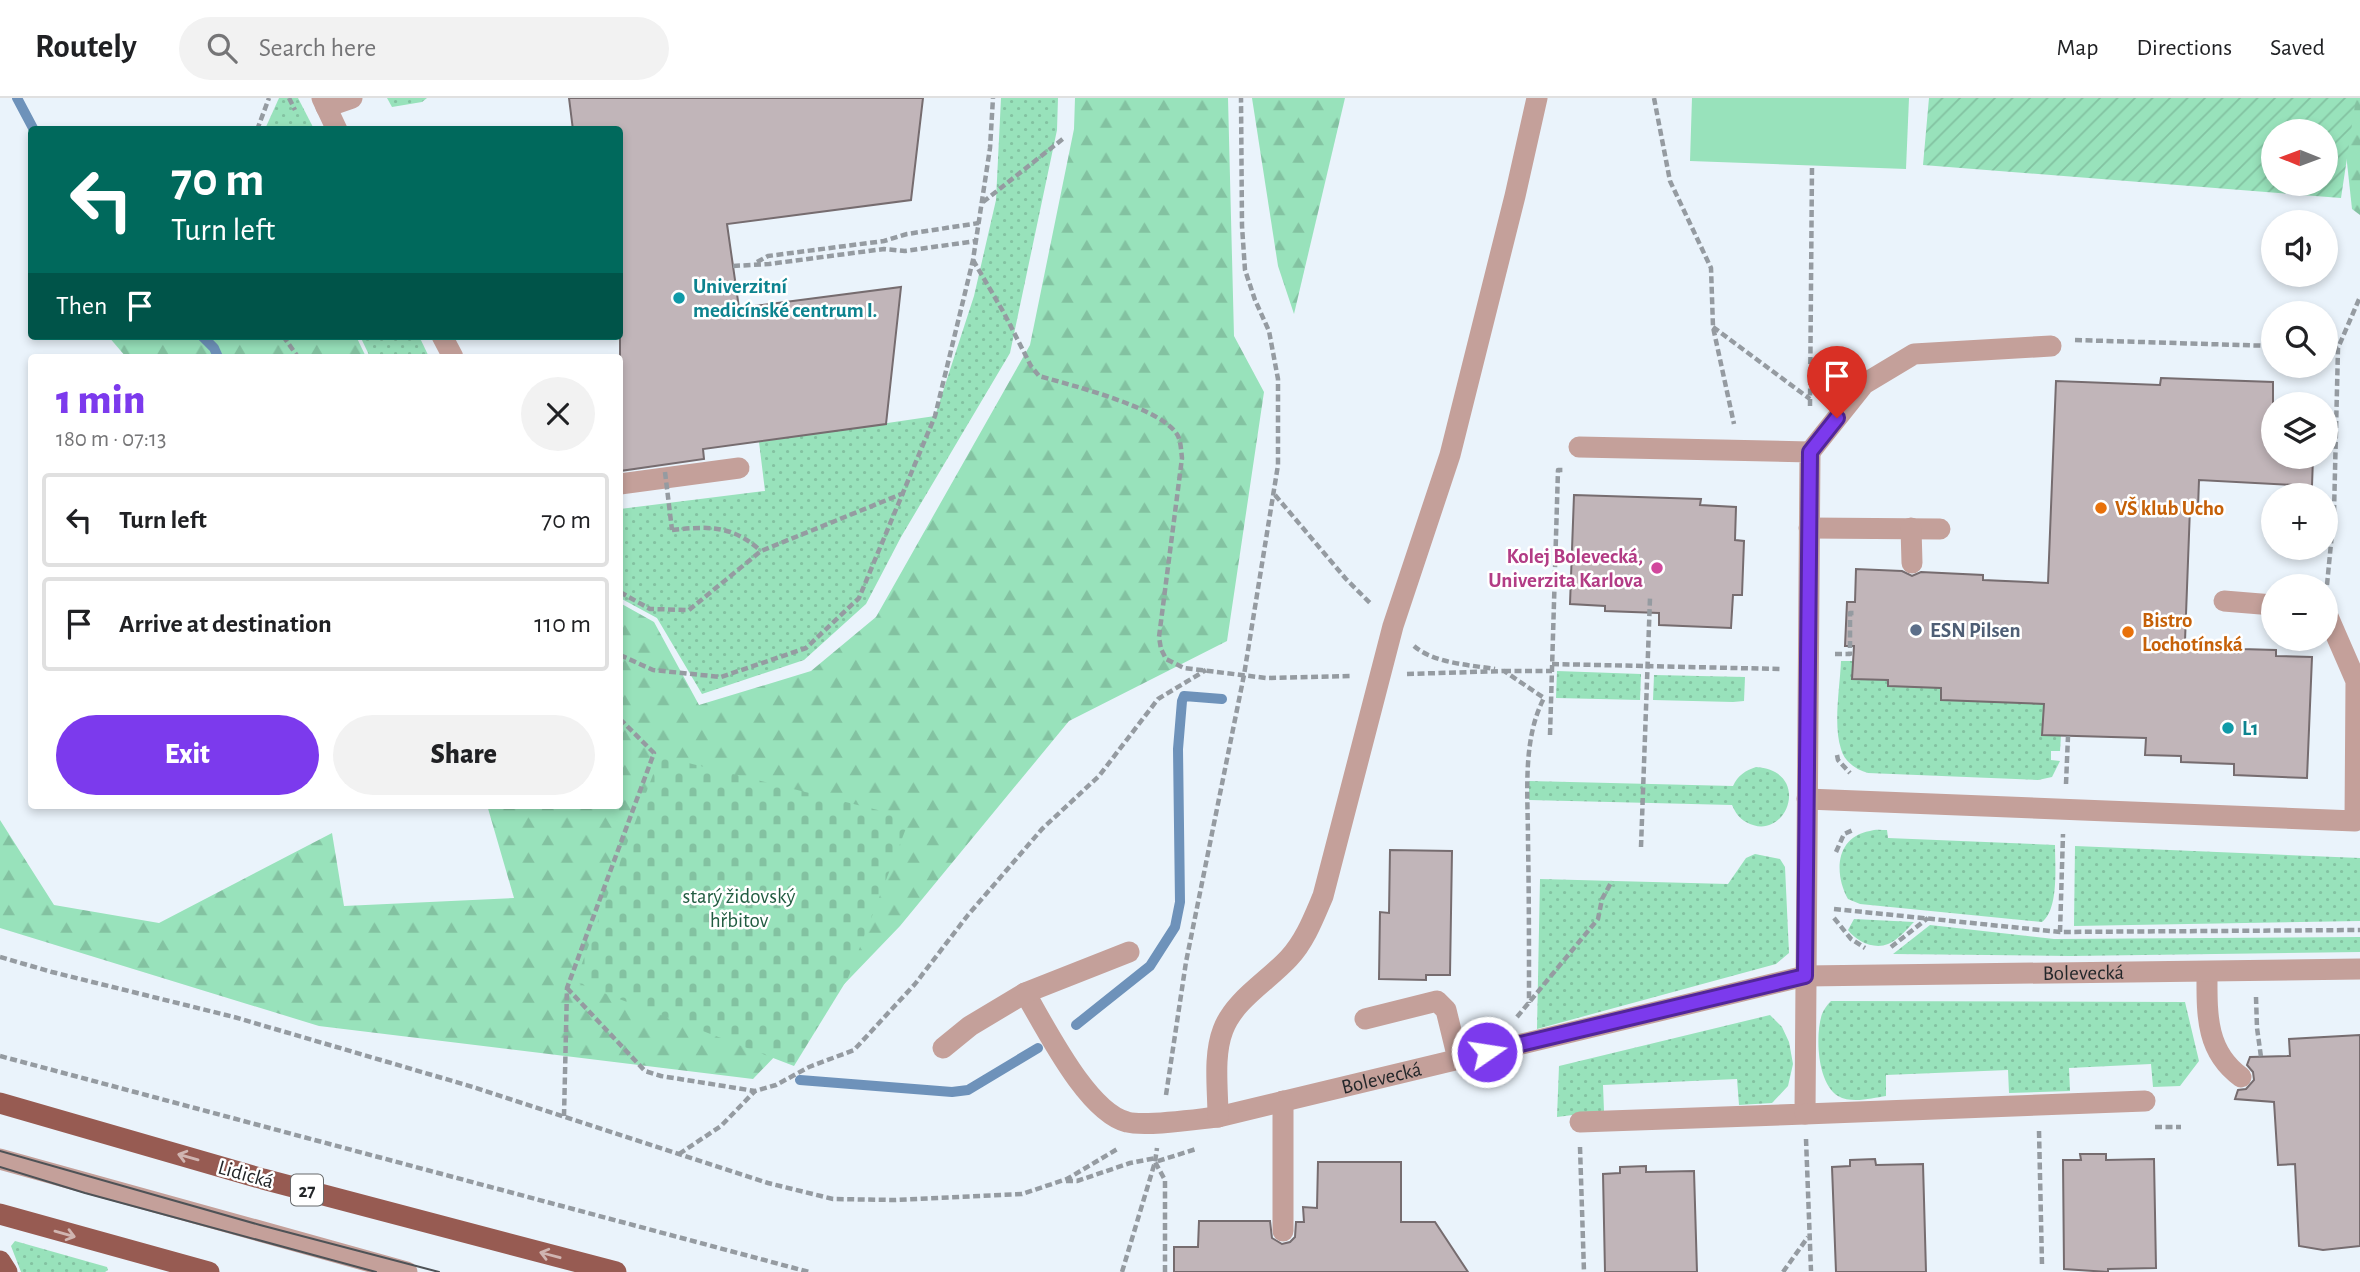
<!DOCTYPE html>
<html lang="en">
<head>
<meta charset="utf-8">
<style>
  body { margin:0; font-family:"Alegreya Sans",sans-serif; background:#f2f2f2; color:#202124; height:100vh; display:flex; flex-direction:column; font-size:26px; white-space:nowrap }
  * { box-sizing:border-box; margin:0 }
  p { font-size:23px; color:#757577 }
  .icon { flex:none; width:38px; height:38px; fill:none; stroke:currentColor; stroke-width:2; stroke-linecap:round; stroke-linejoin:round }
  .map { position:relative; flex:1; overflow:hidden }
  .panel { position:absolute; left:28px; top:256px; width:595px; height:455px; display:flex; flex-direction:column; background:#fff; border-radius:7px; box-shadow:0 4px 10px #0003 }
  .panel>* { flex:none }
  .hud { position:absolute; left:28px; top:28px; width:595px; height:214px; border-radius:7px; box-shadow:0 4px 10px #0003; background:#00695c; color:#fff; overflow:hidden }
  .needle { width:46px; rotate:271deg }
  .buttons { position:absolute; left:2261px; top:21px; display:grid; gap:14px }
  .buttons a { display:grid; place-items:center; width:77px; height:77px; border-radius:50%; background:#fff; box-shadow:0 4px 10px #0003; font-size:35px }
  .pin { position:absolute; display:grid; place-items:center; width:60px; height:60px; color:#fff; margin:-72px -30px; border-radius:50% 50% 50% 0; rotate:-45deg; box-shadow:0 0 7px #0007 }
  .pin .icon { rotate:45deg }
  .me { position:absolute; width:77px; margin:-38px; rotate:77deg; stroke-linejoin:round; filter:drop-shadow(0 0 5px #0008) }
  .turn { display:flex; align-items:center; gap:24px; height:147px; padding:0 28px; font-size:32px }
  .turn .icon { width:91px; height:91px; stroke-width:2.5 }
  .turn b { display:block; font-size:49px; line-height:60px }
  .then { display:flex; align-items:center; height:66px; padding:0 28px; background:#0003; gap:14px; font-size:26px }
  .round { display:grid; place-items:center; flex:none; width:74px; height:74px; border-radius:37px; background:#f2f2f2 }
  .head { display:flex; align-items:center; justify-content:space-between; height:119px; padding:0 28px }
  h1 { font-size:42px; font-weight:800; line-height:52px; color:#7c3aed }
  .action { display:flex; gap:14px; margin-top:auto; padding:14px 28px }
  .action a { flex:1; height:80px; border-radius:42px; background:#7c3aed; color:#fff; font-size:28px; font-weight:800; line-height:80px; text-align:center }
  .action a+a { background:#f2f2f2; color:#202124 }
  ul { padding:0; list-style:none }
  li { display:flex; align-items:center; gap:21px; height:94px; margin:0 14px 10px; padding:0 14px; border:4px solid #e0e0e0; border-radius:7px }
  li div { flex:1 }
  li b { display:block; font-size:26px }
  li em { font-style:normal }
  header { display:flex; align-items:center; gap:42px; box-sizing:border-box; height:98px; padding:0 35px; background:#fff; border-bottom:2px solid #e0e0e0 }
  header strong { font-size:33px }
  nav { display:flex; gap:38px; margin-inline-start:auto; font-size:24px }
  .search { width:490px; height:63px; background:#f2f2f2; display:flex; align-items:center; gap:18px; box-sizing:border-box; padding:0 24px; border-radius:38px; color:#757577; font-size:26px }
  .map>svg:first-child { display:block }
  .grass { fill:url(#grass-dots) }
  .forest { fill:url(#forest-firs) }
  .cemetery { fill:url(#cemetery-stones) }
  .park { fill:#98e2bb }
  .garden { fill:url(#garden-furrows); fill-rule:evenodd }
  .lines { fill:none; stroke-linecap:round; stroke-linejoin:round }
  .stream { stroke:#6e92ba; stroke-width:10 }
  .building { fill:#c1b5b9; stroke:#766c6f; stroke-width:2 }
  .path { stroke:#959ba1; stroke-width:4.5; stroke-dasharray:7 3.5; stroke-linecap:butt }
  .minor { stroke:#c4a09a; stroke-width:21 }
  .major { stroke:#975b52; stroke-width:21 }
  .tram { stroke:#4e5256; stroke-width:2 }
  .path-bridge { stroke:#959ba1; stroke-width:4.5; stroke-dasharray:7 3.5; stroke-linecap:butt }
  .oneway { stroke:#d0b5b1 }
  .route-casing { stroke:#51269a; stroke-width:18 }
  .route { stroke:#7c3aed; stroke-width:12 }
  .culture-dot { fill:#0f9aa8; stroke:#fff; stroke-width:2.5 }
  .food-dot { fill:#e8710a; stroke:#fff; stroke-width:2.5 }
  .hotel-dot { fill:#d1479c; stroke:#fff; stroke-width:2.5 }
  .service-dot { fill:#5c6f8a; stroke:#fff; stroke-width:2.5 }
  .labels { text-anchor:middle; stroke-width:5; stroke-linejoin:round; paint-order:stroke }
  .shield { fill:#fff; stroke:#66686a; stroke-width:2 }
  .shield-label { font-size:19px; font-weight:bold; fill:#24272a }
  .culture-label { font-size:21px; font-weight:bold; fill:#0d838f; stroke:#fff; text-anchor:start }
  .food-label { font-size:21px; font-weight:bold; fill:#c56008; stroke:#fff; text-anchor:start }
  .hotel-label { font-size:21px; font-weight:bold; fill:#b23c85; stroke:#fff; text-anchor:end }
  .service-label { font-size:21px; font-weight:bold; fill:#4e5e75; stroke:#fff; text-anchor:start }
  .park-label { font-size:21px; fill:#225c41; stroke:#fff }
  .street-label { font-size:21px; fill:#24272a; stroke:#fff }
</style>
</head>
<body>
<header>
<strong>Routely</strong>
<div class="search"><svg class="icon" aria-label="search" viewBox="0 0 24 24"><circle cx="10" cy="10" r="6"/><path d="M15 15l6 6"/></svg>Search here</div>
<nav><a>Map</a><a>Directions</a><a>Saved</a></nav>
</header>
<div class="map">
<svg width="2360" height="1174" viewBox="0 0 2360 1174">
  <defs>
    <pattern id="grass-dots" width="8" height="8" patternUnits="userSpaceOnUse" patternTransform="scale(1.75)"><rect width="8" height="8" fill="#98e2bb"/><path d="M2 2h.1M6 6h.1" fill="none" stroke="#83c2a1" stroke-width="1.8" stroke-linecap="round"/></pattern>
    <pattern id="forest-firs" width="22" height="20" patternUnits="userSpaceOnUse" patternTransform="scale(1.75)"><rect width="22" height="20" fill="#98e2bb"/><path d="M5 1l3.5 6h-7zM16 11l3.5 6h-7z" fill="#83c2a1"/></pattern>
    <pattern id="cemetery-stones" width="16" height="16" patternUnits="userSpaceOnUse" patternTransform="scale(1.75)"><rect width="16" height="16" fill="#98e2bb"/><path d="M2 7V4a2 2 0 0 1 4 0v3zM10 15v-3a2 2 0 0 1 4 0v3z" fill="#83c2a1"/></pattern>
    <pattern id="garden-furrows" width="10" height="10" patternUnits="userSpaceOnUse" patternTransform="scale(1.75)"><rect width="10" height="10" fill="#98e2bb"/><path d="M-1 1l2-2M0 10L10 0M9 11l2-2" fill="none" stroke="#83c2a1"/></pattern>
  </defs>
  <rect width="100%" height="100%" fill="#eaf3fb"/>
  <!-- grass -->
  <g class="grass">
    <polygon points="279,0 298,0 314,31 265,31"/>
    <polygon points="387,0 427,0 422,4 392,9"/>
    <polygon points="1001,0 1058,0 1057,32 1010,255 901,439 866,506 804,562 702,596 657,520 620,500 620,411 765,393 759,344 935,318 974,198 996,102"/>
    <polygon points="360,238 419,238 429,259 370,259"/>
    <path d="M 1841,563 L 1854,563 L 1888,582 L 1888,588 L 1925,589 L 1941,574 L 1941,602 L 2045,578 L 2042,636 L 2061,637 L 2060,653 L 2051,653 L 2051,662 L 2060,663 L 2052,679 L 2038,682 L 1868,675 C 1857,672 1844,664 1841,651 C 1833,627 1840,589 1841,563 Z"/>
    <polygon points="1557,573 1641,576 1640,602 1556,600"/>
    <polygon points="1654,577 1745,579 1744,603 1733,604 1653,602"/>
    <path d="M 1756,669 C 1814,673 1786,747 1746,724 C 1739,720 1735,714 1732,707 L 1529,702 L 1529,683 L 1733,688 C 1738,677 1745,673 1756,669 Z"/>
    <path d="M 1887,732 L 1888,740 L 2055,747 C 2055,768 2059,811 2042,824 L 1860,806 L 1848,801 C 1834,776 1835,739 1870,733 C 1875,731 1882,732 1887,732 Z"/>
    <polygon points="2075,748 2360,760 2360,823 2074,828"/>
    <polygon points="1755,756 1780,761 1785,769 1789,855 1776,866 1537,931 1540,781 1728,786 1746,760"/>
    <path d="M 1854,821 L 1914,824 C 1907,831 1897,843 1888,846 C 1874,852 1856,843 1848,832 Z"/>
    <polygon points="1930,827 2054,841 2360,839 2360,854 2070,858 1893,856"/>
    <path d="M 1831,903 L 2185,904 L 2199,963 L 2180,988 L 2153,989 L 2151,966 L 2069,970 L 2070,993 L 2009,995 L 2008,972 L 1886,977 L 1886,998 C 1872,1000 1852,1006 1838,998 C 1817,985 1815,937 1822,916 C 1824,911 1827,907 1831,903 Z"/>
    <polygon points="1770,917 1782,929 1789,944 1793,966 1788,988 1772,1005 1739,1007 1737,981 1603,987 1604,1013 1557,1019 1559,968"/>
    <polygon points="15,1143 107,1169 108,1172 105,1174 21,1174 11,1148"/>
  </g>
  <!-- forest -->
  <g class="forest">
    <polygon points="1075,0 1228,0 1234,238 1264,294 1227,543 1069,623 900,828 753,981 319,928 0,830 0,722 54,807 159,825 332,735 344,808 514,800 487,707 620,707 620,505 654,524 699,607 811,573 876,519 1030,247 1074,31"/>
    <polygon points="1252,0 1345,0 1294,216 1278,168"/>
    <polygon points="2340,0 2360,0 2360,117 2352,111"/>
    <polygon points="108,238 356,238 366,259 126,259"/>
  </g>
  <!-- cemetery -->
  <polygon class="cemetery" points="660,658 910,720 848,880 794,968 575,884"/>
  <!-- park -->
  <polygon class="park" points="1692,0 1909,0 1906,71 1690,63"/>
  <!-- garden -->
  <path class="garden" d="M 1929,0 L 2356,0 L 2341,100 L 1923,67 ZM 2273,33 L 2326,33 L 2326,86 L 2273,86 Z"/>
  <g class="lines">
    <!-- stream -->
    <g class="stream">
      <polyline points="17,0 34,32"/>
      <polyline points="202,238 214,250 218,259"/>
      <polyline points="1076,927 1150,868 1175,829 1180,804 1178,651 1182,603 1184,598 1222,601"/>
      <polyline points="800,982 952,994 968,992 1038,950"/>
    </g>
  </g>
  <!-- building -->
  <g class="building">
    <polygon points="569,0 923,0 911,102 727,126 739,210 901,189 886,326 703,351 704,361 620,373 620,32 573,32"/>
    <polygon points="2161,280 2273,284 2273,359 2313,359 2312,388 2199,382 2198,410 2190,410 2185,543 2242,545 2241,551 2276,552 2276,558 2312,559 2307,680 2234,677 2234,666 2181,664 2181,658 2145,657 2146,640 2042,637 2044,606 1941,602 1941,590 1888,588 1888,582 1852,581 1854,548 1845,548 1847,504 1855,504 1856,471 1902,473 1912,478 1921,474 1983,477 1983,482 2048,485 2056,283 2160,287"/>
    <polygon points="1574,397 1701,401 1700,407 1736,409 1735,442 1744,443 1742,497 1733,497 1731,530 1659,527 1659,515 1605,513 1605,508 1570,506"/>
    <polygon points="1390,752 1452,753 1450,877 1426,877 1426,882 1379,881 1380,814 1389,815"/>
    <polygon points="2360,937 2360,1148 2323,1152 2299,1148 2295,1066 2278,1067 2274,1004 2235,1001 2238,992 2246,991 2254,982 2253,974 2247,967 2250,959 2290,958 2289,941"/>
    <polygon points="2080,1056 2106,1056 2106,1062 2154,1061 2156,1170 2108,1171 2108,1174 2064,1171 2063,1062 2081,1062"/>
    <polygon points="1875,1061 1876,1067 1923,1066 1926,1174 1836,1174 1832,1069 1850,1068 1850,1062"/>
    <polygon points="1318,1064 1401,1064 1401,1124 1435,1124 1468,1174 1174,1174 1174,1149 1198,1149 1199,1123 1270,1123 1272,1140 1282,1146 1290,1144 1295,1139 1296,1124 1304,1124 1303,1109 1317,1110"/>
    <polygon points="1646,1068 1646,1074 1694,1073 1697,1174 1605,1174 1603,1076 1620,1075 1620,1069"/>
  </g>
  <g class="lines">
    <!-- path -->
    <g class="path">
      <polyline points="289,0 295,12"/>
      <polyline points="1654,0 1670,83 1711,170 1713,229 1734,326"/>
      <polyline points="257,32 269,0"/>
      <polyline points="983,104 1064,40"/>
      <path d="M 973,162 L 1004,215 L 1031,268 L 1039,278 C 1070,287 1164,310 1178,338 C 1181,344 1181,353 1182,360 L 1159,539 L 1161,551 L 1166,561 L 1184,570 L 1266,580 L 1352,578"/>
      <polyline points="757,164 768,158 884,143 907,136 979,125"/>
      <polyline points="733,168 769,166 884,151 905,153 976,143"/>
      <polyline points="1713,229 1810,301"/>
      <polyline points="283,238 298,259"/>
      <polyline points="2075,242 2273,248"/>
      <polyline points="2326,249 2338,250"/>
      <polyline points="1810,308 1812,68"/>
      <polyline points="1275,397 1346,481 1372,507"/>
      <path d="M 672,432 C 709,428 732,427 761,453"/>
      <polyline points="2327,487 2334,414 2338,250 2360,199"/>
      <polyline points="620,494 650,511 689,512 761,453 904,395"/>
      <path d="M 1414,548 C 1433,565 1470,567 1495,571"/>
      <polyline points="1835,556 1850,556 1850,515 1856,515"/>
      <polyline points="620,557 653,572 721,579 806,550 859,500 935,318 973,162 990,50 993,0"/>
      <polyline points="1552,566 1781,571"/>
      <polyline points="1504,573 1552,573"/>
      <path d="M 1407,576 L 1504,573 L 1544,600 C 1522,642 1528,697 1528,743 C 1529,797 1529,851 1529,905"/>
      <polyline points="1550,637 1558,372 1565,372"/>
      <polyline points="1837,657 1838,662 1850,675"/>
      <polyline points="2066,686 2068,638"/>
      <polyline points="1641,749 1650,500"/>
      <polyline points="1836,754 1844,736 1853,732"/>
      <polyline points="1834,811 2060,834 2360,832"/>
      <polyline points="1834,820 1851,841 1865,850"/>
      <polyline points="2060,834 2063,736"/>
      <polyline points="1891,849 1928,820"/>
      <polyline points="0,859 52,874 234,919 473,989 768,1085 833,1101 894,1102 1022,1096 1067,1081 1119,1050"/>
      <polyline points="567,890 645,973 661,978 755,993 776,987 809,969 854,952 915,886 968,817 1042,731 1099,678 1158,601 1206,572"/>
      <polyline points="2256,899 2257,930 2261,959"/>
      <polyline points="1517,919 1598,821 1602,801 1612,783"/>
      <polyline points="0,958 809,1174"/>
      <polyline points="1166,997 1186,864 1244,577 1278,367 1278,281 1269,233 1255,202 1245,172 1242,128 1241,0"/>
      <polyline points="564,1018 567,890 654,655 620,621"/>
      <polyline points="2155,1029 2181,1029"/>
      <polyline points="2039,1033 2042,1167"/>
      <polyline points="1806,1041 1811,1173"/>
      <polyline points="1580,1049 1584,1174"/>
      <polyline points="679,1056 721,1028 755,993"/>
      <polyline points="1066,1083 1077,1083 1130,1065 1156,1060"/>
      <polyline points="1122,1174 1155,1064 1157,1050"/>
      <polyline points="1165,1174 1165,1082 1155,1064 1196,1051"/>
      <polyline points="1783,1174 1808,1139"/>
    </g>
    <!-- minor -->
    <g class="minor">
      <polyline points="322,0 337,32"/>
      <polyline points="326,9 352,0"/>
      <polyline points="442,238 453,259"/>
      <polyline points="1579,349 1810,354 1805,1016 1580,1024"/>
      <polyline points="1810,354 1864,286 1914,256 2051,248"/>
      <polyline points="620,386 739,370"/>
      <polyline points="1809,430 1940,431"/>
      <polyline points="1911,430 1912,465"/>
      <polyline points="2224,503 2273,507"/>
      <polyline points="1807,701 2355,723 2356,583 2326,514"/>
      <path d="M 2207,874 C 2207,915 2205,953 2241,979"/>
      <path id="s1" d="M 1025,895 C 1046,930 1087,1014 1127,1024 C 1145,1029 1198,1021 1218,1019 L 1805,878 L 2360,871"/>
      <polyline points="1365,921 1437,903 1446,912 1458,961"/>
      <polyline points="943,950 970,928 1025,895 1129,854"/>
      <polyline points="1805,1016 2145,1003"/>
      <path d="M 1218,1019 C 1218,991 1213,958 1223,932 C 1234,902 1268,883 1289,860 C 1305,843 1314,819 1323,798 L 1393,528 L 1450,357 L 1515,98 L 1537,0"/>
      <polyline points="0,1061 407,1174"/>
      <polyline points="1283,1133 1283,1003"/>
    </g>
    <!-- major -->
    <g class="major">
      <polyline points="0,1005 263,1081 616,1174"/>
      <polyline points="0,1116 209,1174"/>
      <polyline points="0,1163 7,1174"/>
    </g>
    <!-- tram -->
    <g class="tram">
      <polyline points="0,1053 260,1127 439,1174"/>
      <polyline points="0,1069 85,1095 376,1174"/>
    </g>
    <!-- path-bridge -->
    <polyline class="path-bridge" points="665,374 672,432"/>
  </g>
  <!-- one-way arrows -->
  <defs><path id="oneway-shaft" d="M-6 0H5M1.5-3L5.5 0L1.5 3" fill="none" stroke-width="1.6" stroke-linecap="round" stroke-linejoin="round" transform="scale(1.75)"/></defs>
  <g class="oneway">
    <use href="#oneway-shaft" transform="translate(188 1059) rotate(-164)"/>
    <use href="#oneway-shaft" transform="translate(65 1136) rotate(16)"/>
    <use href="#oneway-shaft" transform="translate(550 1157) rotate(-165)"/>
  </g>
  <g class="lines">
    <defs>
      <polyline id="route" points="1487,954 1805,878 1810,354 1837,320"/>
    </defs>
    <!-- route casing -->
    <use href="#route" class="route-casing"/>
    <!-- route -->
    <use href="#route" class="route"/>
  </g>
  <!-- markers -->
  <g class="culture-dot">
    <circle cx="679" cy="200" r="7"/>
    <circle cx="2228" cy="630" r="7"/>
  </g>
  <g class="food-dot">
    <circle cx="2101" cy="410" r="7"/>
    <circle cx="2128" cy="534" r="7"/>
  </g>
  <circle class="hotel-dot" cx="1657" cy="470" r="7"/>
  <circle class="service-dot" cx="1916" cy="532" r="7"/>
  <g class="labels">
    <!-- shield labels -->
    <rect class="shield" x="291" y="1076.5" width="32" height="31" rx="5"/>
    <g class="shield-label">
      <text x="307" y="1099">27</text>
    </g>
    <!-- culture labels -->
    <g class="culture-label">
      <text x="693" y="195">Univerzitní<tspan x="693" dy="24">medicínské centrum I.</tspan></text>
      <text x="2242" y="637">L1</text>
    </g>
    <!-- food labels -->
    <g class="food-label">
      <text x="2115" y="417">VŠ klub Ucho</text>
      <text x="2142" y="529">Bistro<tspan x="2142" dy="24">Lochotínská</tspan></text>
    </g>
    <!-- hotel labels -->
    <g class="hotel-label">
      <text x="1643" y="465">Kolej Bolevecká,<tspan x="1643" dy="24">Univerzita Karlova</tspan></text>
    </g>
    <!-- service labels -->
    <g class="service-label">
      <text x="1930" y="539">ESN Pilsen</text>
    </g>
    <!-- park labels -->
    <g class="park-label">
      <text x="739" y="805">starý židovský<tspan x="739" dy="24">hřbitov</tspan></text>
    </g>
    <!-- street labels -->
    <g class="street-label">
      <text dy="7" stroke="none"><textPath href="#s1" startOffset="1141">Bolevecká</textPath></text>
      <text dy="7" stroke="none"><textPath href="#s1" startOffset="427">Bolevecká</textPath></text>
      <text transform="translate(246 1076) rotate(16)" y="7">Lidická</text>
    </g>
  </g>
</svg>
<div class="buttons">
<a><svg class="needle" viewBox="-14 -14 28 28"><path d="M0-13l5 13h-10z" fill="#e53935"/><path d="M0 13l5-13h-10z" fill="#757577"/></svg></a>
<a><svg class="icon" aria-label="sound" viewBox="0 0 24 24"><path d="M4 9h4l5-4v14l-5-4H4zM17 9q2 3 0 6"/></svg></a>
<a><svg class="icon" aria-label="search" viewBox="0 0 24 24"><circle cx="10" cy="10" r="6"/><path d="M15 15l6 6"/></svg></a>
<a><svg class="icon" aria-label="layers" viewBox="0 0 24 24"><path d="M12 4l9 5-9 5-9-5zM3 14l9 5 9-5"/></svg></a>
<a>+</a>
<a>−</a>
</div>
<div class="pin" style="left:1837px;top:320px;background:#d93025"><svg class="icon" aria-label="arrive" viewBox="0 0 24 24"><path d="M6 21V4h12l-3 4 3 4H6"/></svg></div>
<svg class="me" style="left:1487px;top:954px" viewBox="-20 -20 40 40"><circle r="17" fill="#7c3aed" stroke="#fff" stroke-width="3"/><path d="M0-11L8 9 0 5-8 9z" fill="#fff"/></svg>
<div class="hud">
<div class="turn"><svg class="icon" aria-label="left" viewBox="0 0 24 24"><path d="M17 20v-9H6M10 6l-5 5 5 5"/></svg><div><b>70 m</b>Turn left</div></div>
<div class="then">Then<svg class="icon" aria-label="arrive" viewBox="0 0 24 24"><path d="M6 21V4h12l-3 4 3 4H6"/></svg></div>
</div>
<section class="panel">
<div class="head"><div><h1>1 min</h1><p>180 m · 07:13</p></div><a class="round"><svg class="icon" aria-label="close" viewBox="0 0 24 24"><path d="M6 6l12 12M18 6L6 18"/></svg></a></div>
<ul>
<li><svg class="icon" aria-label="left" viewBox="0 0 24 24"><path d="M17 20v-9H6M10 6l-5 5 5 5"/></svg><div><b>Turn left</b></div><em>70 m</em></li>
<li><svg class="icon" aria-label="arrive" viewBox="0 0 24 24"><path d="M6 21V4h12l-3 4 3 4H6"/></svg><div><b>Arrive at destination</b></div><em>110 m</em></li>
</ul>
<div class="action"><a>Exit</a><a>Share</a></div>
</section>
</div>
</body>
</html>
